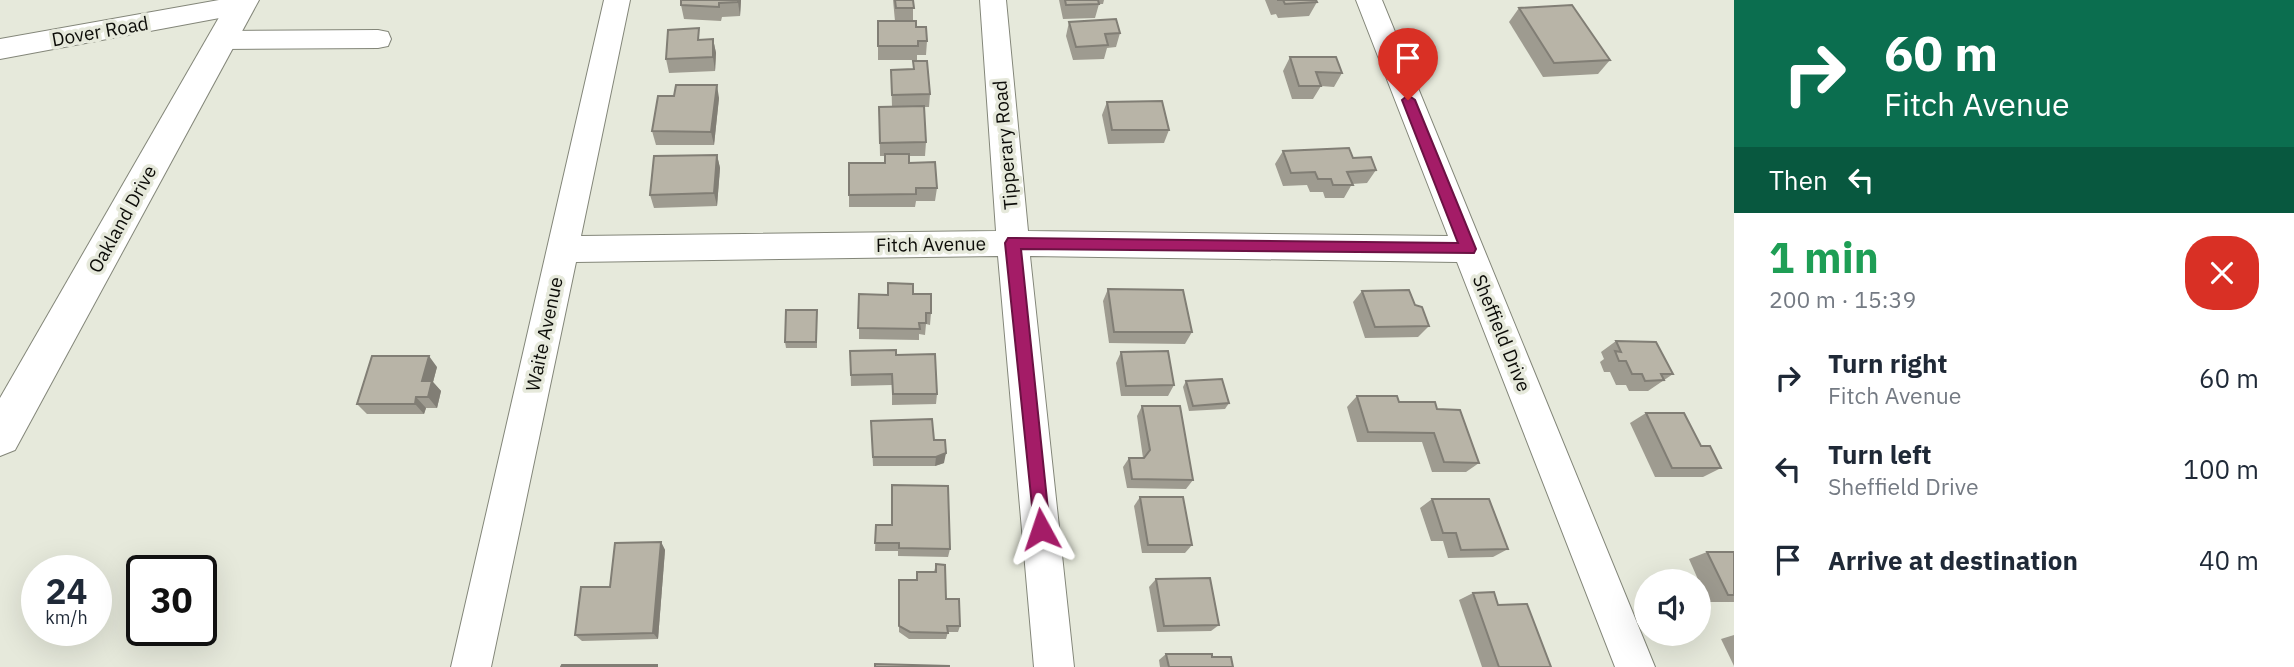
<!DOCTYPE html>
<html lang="en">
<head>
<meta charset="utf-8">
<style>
  body { margin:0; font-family:"IBM Plex Sans",sans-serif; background:#f6f6f7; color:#1f2937; height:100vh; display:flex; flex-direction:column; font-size:26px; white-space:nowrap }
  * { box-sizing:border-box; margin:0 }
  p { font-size:23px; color:#747a83 }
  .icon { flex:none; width:38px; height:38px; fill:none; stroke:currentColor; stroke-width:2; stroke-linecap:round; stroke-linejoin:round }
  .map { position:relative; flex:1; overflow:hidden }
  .sheet { display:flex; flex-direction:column; background:#fff; width:560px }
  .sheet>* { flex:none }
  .top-card { background:#0b6e4f; color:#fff; overflow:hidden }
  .fabs { position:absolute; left:1634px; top:569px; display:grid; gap:14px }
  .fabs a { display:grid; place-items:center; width:77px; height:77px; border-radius:50%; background:#fff; box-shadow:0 7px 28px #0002; font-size:35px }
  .speed { position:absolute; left:21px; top:555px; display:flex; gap:14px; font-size:35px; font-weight:700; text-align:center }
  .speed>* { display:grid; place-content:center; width:91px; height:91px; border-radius:50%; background:#fff; box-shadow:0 7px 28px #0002; line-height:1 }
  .speed small { font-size:18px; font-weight:400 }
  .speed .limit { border:4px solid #111; border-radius:10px; background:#fff; color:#111 }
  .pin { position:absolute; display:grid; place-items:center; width:60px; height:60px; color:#fff; margin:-72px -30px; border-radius:50% 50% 50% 0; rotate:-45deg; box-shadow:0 0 7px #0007 }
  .pin .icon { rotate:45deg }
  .me { position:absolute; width:77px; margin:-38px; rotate:355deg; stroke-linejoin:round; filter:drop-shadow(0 0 5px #0008) }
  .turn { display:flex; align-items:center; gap:24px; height:147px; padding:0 35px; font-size:32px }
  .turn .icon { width:91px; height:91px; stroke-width:2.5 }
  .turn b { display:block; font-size:49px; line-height:60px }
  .then { display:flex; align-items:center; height:66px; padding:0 35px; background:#0003; gap:14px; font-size:26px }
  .round { display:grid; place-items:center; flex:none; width:74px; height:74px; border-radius:28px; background:#f6f6f7 }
  .summary { display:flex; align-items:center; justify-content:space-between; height:119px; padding:0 35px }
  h1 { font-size:42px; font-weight:800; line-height:52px; color:#1e9e55 }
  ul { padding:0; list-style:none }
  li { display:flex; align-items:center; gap:21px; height:91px; padding:0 35px }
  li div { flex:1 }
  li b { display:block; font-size:26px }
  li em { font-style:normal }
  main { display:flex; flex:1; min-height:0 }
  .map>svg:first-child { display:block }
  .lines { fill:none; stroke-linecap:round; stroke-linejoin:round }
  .minor-casing { stroke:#838679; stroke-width:2 }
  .major-casing { stroke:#838679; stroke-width:2 }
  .minor { fill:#fff; fill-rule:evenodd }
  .major { fill:#fff; fill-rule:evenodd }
  .wall { fill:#9e9b90 }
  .shaded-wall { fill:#817e75 }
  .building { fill:#b8b4a7; stroke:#817e75; stroke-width:2 }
  .route { fill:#a41c67; stroke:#6b1243; stroke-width:2 }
  .labels { text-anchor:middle; stroke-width:7; stroke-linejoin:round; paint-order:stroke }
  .street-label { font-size:19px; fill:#0c0c08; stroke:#e6e9db }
</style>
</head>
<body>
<main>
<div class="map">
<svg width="1734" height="667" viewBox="0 0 1734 667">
  <rect width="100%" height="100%" fill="#e6e9db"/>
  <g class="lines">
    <defs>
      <g id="minor">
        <polygon points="219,0 251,0 254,5 250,11 241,14 0,59 0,39"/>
        <polygon points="604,0 630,0 581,236 996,231 980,0 1006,0 1028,231 1448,236 1356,0 1382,0 1655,667 1615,667 1457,262 1030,256 1074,667 1034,667 998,256 576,262 491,667 451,667"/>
        <polygon points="378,30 388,32 391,39 388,46 378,48 221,49 211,47 208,40 211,33 221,31"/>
      </g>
      <polygon id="major" points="229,0 259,0 15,450 0,456 0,398"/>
    </defs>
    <!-- minor casing -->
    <use href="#minor" class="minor-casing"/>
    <!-- major casing -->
    <use href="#major" class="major-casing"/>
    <!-- minor -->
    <use href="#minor" class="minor"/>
    <!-- major -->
    <use href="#major" class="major"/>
  </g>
  <!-- wall -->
  <g class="wall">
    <polygon points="681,0 741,0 740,16 722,17 721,21 684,19 681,5"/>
    <polygon points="893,0 913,0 913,21 927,41 926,55 917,55 917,60 878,60 878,21 895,21"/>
    <polygon points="1059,0 1104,0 1103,4 1099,4 1095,18 1063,19"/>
    <polygon points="1265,0 1316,0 1317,2 1309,16 1278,18 1276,14 1271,15"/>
    <polygon points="1519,8 1610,60 1598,74 1543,77 1509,22"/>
    <polygon points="1069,22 1120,33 1116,47 1107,48 1104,59 1073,60 1066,36"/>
    <polygon points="713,39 716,53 715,71 669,73 666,59 701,40"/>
    <polygon points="1290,57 1342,73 1334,87 1321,86 1313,99 1292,99 1283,71"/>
    <polygon points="913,61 930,94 929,107 924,107 926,142 925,156 909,156 909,163 937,188 935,201 916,201 915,207 849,207 849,163 885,163 885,156 880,156 879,107 892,107 891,70 913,69"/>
    <polygon points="719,98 714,145 656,145 652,131"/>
    <polygon points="1107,102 1169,130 1164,143 1108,144 1102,115"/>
    <polygon points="1283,151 1353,158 1376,170 1367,183 1352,184 1344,198 1325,198 1323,192 1310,192 1307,185 1283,186 1275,164"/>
    <polygon points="717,155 720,168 717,206 654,208 650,195"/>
    <polygon points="1108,289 1192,332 1185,344 1109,343 1103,301"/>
    <polygon points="1362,291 1429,326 1418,337 1365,338 1353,302"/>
    <polygon points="859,294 913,294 931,313 930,325 926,324 925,335 919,334 919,340 859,339"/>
    <polygon points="817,310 817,348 786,348 785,342"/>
    <polygon points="1616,341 1673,374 1648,391 1629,391 1626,385 1616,385 1610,372 1604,372 1600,362 1604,359 1601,352"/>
    <polygon points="850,351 896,355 937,394 936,404 892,405 892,385 851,386"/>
    <polygon points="1121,352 1174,385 1168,396 1121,396 1116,363"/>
    <polygon points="437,367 433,382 441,391 437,408 426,408 424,414 367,414 357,404"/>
    <polygon points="1186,381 1229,403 1225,409 1189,411 1183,387"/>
    <polygon points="1357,396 1399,402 1437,409 1479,463 1466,472 1432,472 1422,442 1357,442 1347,407"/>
    <polygon points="1142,406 1193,480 1186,489 1127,488 1123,467 1129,458 1143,458 1137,416"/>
    <polygon points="1646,413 1721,468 1703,477 1655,477 1630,423"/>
    <polygon points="871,421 934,440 944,463 935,466 873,466"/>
    <polygon points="892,485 950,549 948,557 898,556 898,551 875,551 876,525 891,525"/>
    <polygon points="1140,497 1192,545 1185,553 1142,553 1134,506"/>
    <polygon points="1432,499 1508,549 1493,557 1448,558 1443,541 1431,541 1420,508"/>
    <polygon points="661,542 665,550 658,639 582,641 575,635 610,587"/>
    <polygon points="1707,552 1734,552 1734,602 1708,602 1689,559"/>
    <polygon points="936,564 946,599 960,626 958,632 948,632 946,639 909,639 899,632 899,580 916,580 917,572 934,572"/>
    <polygon points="1156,579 1219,625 1211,631 1157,632 1149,587"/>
    <polygon points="1473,593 1498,605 1551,667 1482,667 1459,600"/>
    <polygon points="1734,635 1734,666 1721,639"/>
    <polygon points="1166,654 1212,657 1233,667 1160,667 1159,660"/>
  </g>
  <!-- shaded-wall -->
  <g class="shaded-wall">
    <polygon points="738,0 741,0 740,16 738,2"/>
    <polygon points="713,39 716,53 715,71 713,57"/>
    <polygon points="717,85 719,98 714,145 711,132"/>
    <polygon points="717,155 720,168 717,206 714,193"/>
    <polygon points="429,356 437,367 433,382 441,391 437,408 428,397 422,381"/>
    <polygon points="416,397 426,408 424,414 415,404"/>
    <polygon points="946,453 944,463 935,466 936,457"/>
    <polygon points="661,542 665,550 658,639 653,633"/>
  </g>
  <!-- building -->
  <g class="building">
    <polygon points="681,0 738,0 738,2 719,3 719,7 681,5"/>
    <polygon points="895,0 913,0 914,8 896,8"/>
    <polygon points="1065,0 1098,0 1099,4 1066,5"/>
    <polygon points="1277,0 1316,0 1317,2 1285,4 1283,0"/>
    <polygon points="1572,5 1610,60 1554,63 1519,8"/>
    <polygon points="1116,19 1120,33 1105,34 1108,45 1076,47 1069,22"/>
    <polygon points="878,21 916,21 916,27 926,27 927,41 918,41 918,46 878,46"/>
    <polygon points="699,28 698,40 713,39 713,57 666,59 668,30"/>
    <polygon points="1290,57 1336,57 1342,73 1316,72 1321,86 1299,86"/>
    <polygon points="913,61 927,61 930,94 892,95 891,70 914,69"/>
    <polygon points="676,85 717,85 711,132 652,131 658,96 674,96"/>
    <polygon points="1162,101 1169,130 1112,130 1107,102"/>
    <polygon points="924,106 926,142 880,143 879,107"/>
    <polygon points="1349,148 1353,158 1371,157 1376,170 1347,172 1353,185 1333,185 1331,179 1318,179 1315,172 1291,173 1283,151"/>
    <polygon points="885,154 909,154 909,163 935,162 937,188 916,188 916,194 849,195 849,163 885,163"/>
    <polygon points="717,155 714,193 650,195 654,156"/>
    <polygon points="888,283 913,284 913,294 931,294 931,313 926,313 926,323 919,323 920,329 858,328 859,294 888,295"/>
    <polygon points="1108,289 1183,290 1192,332 1114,332"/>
    <polygon points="1409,290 1415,305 1422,307 1429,326 1375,327 1362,291"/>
    <polygon points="786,310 817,310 816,342 785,342"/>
    <polygon points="1616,341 1656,342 1673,374 1661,374 1664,380 1645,381 1642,374 1632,374 1626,361 1619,361 1615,351 1621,352"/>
    <polygon points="896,350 896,355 935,354 937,394 893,394 892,374 851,375 850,351"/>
    <polygon points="1168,351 1174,385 1126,386 1121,352"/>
    <polygon points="372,356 429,356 422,381 432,381 428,397 416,397 415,404 357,404"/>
    <polygon points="1222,379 1229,403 1193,406 1186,381"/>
    <polygon points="1357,396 1397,396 1399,402 1435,402 1437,409 1460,410 1479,463 1444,462 1434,433 1368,432"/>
    <polygon points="1142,406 1180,406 1193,480 1132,479 1129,458 1144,458 1150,450"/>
    <polygon points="1646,413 1684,413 1701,446 1710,446 1721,468 1672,468"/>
    <polygon points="932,419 934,440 945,440 946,453 936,457 873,457 871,421"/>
    <polygon points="892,485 948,486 950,549 899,548 899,543 875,543 876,525 892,525"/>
    <polygon points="1140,497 1183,497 1192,545 1148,545"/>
    <polygon points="1432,499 1489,499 1508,549 1461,550 1456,533 1443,533"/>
    <polygon points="661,542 653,633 575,635 581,587 610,587 615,543"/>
    <polygon points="1707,552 1734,552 1734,595 1728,595"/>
    <polygon points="936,564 945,565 946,599 959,599 960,626 947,626 948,633 910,632 899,626 899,580 917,580 917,572 936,572"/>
    <polygon points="1210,578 1219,625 1164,626 1156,579"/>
    <polygon points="1494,592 1498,605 1527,604 1551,667 1499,667 1473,593"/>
    <polygon points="1166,654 1212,654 1212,657 1231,657 1233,667 1169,667"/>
    <polygon points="875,664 949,666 949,667 875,667"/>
    <polygon points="562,665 657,665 657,667 561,667"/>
  </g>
  <!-- route -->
  <polygon class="route" points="1408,95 1415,100 1476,249 1474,253 1021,249 1050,529 1047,535 1041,538 1035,535 1005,243 1008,238 1458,243 1402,100"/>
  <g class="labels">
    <!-- street labels -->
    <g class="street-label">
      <text transform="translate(100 31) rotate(-10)" y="7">Dover Road</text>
      <text transform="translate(1005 145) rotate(-95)" y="7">Tipperary Road</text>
      <text transform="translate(122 219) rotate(-61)" y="7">Oakland Drive</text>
      <text transform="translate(931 244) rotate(-1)" y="7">Fitch Avenue</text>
      <text transform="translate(1502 333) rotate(68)" y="7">Sheffield Drive</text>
      <text transform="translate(544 334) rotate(-78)" y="7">Waite Avenue</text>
    </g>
  </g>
</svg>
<div class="fabs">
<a><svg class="icon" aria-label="sound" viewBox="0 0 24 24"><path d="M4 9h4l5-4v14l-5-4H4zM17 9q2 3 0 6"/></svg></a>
</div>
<div class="speed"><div>24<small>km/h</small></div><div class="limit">30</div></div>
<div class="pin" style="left:1408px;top:100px;background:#d93025"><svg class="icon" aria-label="arrive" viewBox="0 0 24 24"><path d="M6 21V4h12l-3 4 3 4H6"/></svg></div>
<svg class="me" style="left:1041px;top:529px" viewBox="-20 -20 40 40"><path d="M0-17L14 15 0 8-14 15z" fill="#a41c67" stroke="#fff" stroke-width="4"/></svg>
</div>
<section class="sheet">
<div class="top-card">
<div class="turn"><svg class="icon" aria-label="right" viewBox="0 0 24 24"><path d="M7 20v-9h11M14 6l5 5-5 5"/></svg><div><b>60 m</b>Fitch Avenue</div></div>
<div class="then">Then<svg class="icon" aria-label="left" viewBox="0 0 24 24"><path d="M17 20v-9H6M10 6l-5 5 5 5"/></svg></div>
</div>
<div class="summary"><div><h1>1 min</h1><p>200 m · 15:39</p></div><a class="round" style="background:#d93025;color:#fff"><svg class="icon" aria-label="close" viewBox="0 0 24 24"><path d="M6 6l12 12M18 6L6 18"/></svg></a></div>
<ul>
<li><svg class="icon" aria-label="right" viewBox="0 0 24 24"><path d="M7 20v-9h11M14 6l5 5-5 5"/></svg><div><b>Turn right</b><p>Fitch Avenue</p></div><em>60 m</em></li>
<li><svg class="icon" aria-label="left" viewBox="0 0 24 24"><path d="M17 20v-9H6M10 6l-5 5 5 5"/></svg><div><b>Turn left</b><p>Sheffield Drive</p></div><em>100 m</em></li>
<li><svg class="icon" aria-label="arrive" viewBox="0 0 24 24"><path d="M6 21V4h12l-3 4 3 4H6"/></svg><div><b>Arrive at destination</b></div><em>40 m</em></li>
</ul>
</section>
</main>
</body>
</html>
